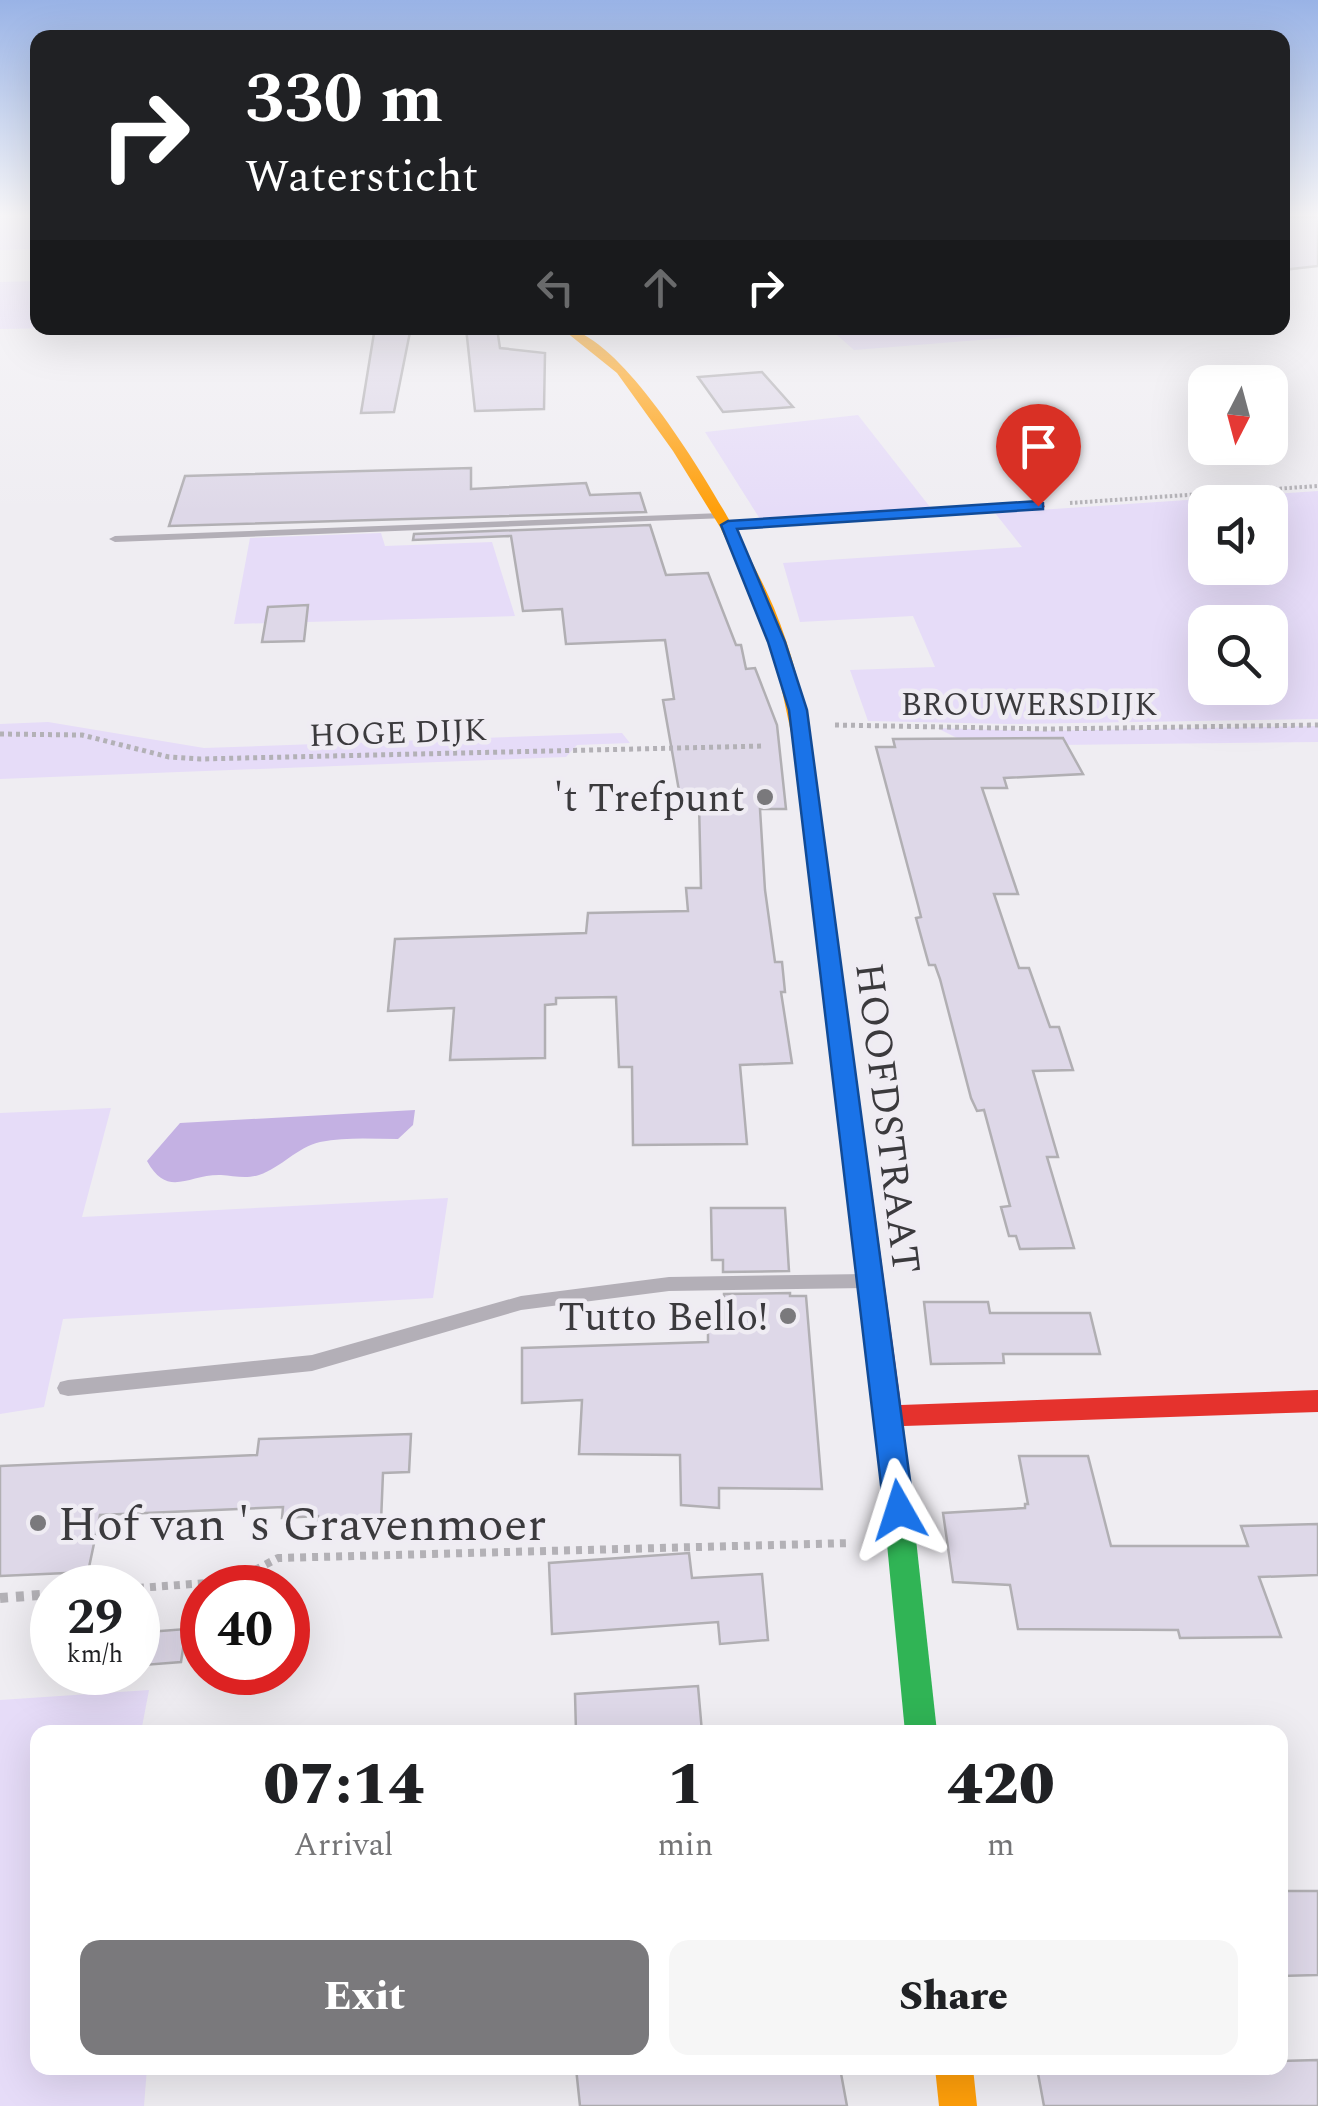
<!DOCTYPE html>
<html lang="en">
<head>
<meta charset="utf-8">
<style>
  body { margin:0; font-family:Spectral,serif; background:#f6f6f6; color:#202124; height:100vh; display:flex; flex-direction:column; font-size:38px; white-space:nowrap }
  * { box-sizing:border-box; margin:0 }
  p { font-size:32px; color:#757577 }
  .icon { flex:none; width:55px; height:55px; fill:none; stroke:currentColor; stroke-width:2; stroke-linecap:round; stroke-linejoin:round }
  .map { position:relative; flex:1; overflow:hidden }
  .side { position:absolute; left:30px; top:1725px; width:1258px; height:350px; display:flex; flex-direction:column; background:#fff; border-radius:20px; box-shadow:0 10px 40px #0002 }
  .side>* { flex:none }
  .guide { position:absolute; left:30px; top:30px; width:1260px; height:305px; border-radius:20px; box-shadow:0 10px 40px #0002; background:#202124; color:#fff; overflow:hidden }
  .needle { width:65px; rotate:186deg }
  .fabs { position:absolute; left:1188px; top:365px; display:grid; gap:20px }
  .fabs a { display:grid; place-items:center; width:100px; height:100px; border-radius:20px; background:#fff; box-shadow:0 10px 40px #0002; font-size:50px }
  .speed { position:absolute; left:30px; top:1565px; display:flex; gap:20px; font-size:50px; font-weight:700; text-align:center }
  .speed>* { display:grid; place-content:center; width:130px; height:130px; border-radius:50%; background:#fff; box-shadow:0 10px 40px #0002; line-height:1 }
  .speed small { font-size:25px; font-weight:400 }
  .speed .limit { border:15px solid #d22; background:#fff; color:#111 }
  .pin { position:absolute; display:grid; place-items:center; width:85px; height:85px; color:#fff; margin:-102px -42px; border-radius:50% 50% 50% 0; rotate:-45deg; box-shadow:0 0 10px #0007 }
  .pin .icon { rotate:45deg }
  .me { position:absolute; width:110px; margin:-55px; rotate:354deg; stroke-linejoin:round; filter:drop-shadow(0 0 8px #0008) }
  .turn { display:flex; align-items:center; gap:35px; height:210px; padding:0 50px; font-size:45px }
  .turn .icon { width:130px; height:130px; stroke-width:2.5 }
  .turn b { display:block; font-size:70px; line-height:85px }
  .lanes { display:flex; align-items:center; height:95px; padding:0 50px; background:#0003; justify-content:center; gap:50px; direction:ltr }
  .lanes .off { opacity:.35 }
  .eta { display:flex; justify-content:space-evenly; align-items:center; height:170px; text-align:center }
  .eta b { font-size:60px; font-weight:800; line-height:70px }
  .button { display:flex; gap:20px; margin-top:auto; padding:20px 50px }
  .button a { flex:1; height:115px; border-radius:20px; background:#7a797c; color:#fff; font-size:40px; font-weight:800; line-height:115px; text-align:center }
  .button a+a { background:#f6f6f6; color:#202124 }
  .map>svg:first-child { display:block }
  .green { fill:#e6dcf8; fill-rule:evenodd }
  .water { fill:#c4b1e3 }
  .building { fill:#ded8e8; stroke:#b1afb3; stroke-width:2.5 }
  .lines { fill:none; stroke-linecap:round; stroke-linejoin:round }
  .path-far3 { stroke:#b3b1b6; stroke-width:4; stroke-dasharray:2.5 2.5; stroke-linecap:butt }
  .path-far2 { stroke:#b3b1b6; stroke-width:5; stroke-dasharray:4 4; stroke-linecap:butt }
  .path-far1 { stroke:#b3b1b6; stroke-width:8; stroke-dasharray:6 6; stroke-linecap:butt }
  .path { stroke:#b3b1b6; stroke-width:10; stroke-dasharray:8 8; stroke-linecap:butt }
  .lane { fill:#b3afb7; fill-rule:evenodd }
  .fast { fill:#30b455; fill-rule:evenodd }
  .slow { fill:#ff9f0a; fill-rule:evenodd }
  .jam { fill:#e5322d; fill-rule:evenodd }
  .route { fill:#1a73e8; stroke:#114b97; stroke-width:2.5 }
  .poi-dot { fill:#7a797c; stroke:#efecf3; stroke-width:4 }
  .labels { text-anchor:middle; stroke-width:9; stroke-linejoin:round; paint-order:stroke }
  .far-street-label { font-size:32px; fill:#3b3a3d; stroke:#efecf3 }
  .poi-label { font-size:40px; fill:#3b3a3d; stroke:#efecf3; text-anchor:end }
  .street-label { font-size:40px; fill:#3b3a3d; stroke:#efecf3 }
  .near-poi-label { font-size:48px; fill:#3b3a3d; stroke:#efecf3; text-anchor:start }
</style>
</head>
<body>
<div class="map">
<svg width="1318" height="2106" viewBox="0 0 1318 2106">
  <rect width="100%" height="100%" fill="#efedf2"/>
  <!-- green -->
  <g class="green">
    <polygon points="0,217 37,217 37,249 0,250"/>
    <polygon points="37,281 38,328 75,328 0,329 0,282"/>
    <polygon points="829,328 1060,328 1067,333 854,350"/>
    <polygon points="858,415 930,507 760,519 705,432"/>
    <path d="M 1318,491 L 1318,719 L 1009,724 L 868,721 L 850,670 L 935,667 L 913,616 L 800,622 L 783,563 L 1022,547 L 995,513 ZM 1205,502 L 1270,502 L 1270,568 L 1205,568 ZM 1205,622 L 1270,622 L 1270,688 L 1205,688 Z"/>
    <polygon points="381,533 385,546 492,542 515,616 234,624 250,538"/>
    <polygon points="48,722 204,748 622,733 630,743 577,745 566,757 0,779 0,724"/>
    <polygon points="1318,726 1318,742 973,746 937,728 1033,731"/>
    <polygon points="111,1108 82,1217 448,1198 433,1298 63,1319 44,1407 0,1414 0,1113"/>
    <polygon points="149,1690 141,1732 38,1732 38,2068 147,2068 144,2106 0,2106 0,1700"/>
  </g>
  <!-- water -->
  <path class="water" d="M 415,1110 L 413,1125 L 398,1139 C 371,1139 346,1137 320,1142 C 296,1148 282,1167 259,1175 C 246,1179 234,1176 221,1175 C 188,1174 168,1199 147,1161 L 180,1123 Z"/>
  <!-- building -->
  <g class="building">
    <polygon points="1282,217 1318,217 1318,266 1282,270"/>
    <polygon points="466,328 497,328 500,348 545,353 544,409 475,411"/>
    <polygon points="410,332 394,412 361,413 374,333"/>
    <polygon points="762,372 793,407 723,412 698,377"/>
    <polygon points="471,468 471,489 586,483 590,495 640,493 646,512 169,526 185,476"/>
    <polygon points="650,525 666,575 708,573 736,645 741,645 746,669 755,668 777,725 786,809 760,809 765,890 775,962 782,962 785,992 781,992 792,1063 740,1065 747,1144 633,1145 632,1067 619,1067 616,997 556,998 556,1004 545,1005 545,1058 450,1060 454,1008 388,1011 395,939 586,933 588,913 688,911 686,888 701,888 699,804 681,802 663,700 674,699 665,640 566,644 562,609 523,611 511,536 413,540 414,534"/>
    <polygon points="308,605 304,641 262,642 268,607"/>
    <polygon points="1063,738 1083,774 1004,778 1007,788 982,788 1018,894 994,894 1019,968 1029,968 1050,1027 1059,1027 1073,1070 1033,1071 1058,1157 1047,1157 1074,1248 1020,1249 1016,1236 1009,1236 1001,1207 1010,1206 984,1110 977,1111 971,1098 940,979 935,965 929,965 916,918 921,917 918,905 876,747 895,747 893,739"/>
    <polygon points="711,1208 785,1208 789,1271 723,1272 723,1260 712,1260"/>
    <polygon points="790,1293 790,1296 806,1296 822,1489 719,1488 719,1508 681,1505 680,1455 579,1454 582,1400 522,1403 522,1348 708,1342 708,1322 724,1322 724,1294"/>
    <polygon points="924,1302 988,1302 990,1313 1090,1313 1100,1354 1003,1354 1004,1363 931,1364"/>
    <polygon points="411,1434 409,1472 383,1473 381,1522 317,1526 318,1516 282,1518 283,1507 100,1515 88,1572 0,1576 0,1466 257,1455 259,1439"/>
    <polygon points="1019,1456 1088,1456 1111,1546 1248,1546 1241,1526 1318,1524 1318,1575 1259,1577 1281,1637 1180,1638 1178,1630 1018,1629 1010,1585 953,1582 943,1513 1025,1508 1025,1504 1028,1504"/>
    <polygon points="689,1553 692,1578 762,1574 768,1640 720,1644 718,1622 552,1634 549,1563"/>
    <polygon points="186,1629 181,1662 144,1665 148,1632"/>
    <polygon points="698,1686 702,1732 576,1732 575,1694"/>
    <polygon points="1280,1891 1318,1891 1318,1975 1280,1976"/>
    <polygon points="1318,2060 1318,2106 1044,2106 1037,2068 1280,2068 1280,2061"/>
    <polygon points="576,2068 840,2068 847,2106 580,2106"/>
  </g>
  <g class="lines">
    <!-- path-far3 -->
    <polyline class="path-far3" points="1070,503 1318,486"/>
    <!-- path-far2 -->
    <g class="path-far2">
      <polyline points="835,725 1049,729 1318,725"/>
      <polyline points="0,734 82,735 169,757 200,759 765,746"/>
    </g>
    <!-- path-far1 -->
    <polyline class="path-far1" points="138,1588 234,1581 278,1558 851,1543"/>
    <!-- path -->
    <polyline class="path" points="0,1598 52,1594"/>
    <!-- lane -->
    <g class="lane">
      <polygon points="722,513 726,514 726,518 115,542 109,539 115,536"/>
      <polygon points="866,1274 873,1276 876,1281 873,1286 866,1288 669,1291 521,1310 312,1371 68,1396 60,1394 57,1388 60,1382 68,1380 312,1355 521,1296 669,1277"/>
    </g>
    <!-- fast -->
    <polygon class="fast" points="890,1418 900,1421 904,1429 937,1732 905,1732 876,1429 880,1421"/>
    <!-- slow -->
    <g class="slow">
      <path d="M 561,328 C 629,328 749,548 774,608 C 792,652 803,696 811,742 L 808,746 L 796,746 L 793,742 L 774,653 L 759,610 L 720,527 L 673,451 L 617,373 Z"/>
      <polygon points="935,2068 973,2068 977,2106 939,2106"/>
    </g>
    <!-- jam -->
    <g class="jam">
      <polygon points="1038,502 1045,506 1043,509 728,529 721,525 728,521"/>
      <polygon points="802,737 811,742 901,1405 1318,1390 1318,1412 904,1426 900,1437 890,1440 880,1437 876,1429 793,742"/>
    </g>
  </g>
  <!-- sky -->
  <linearGradient id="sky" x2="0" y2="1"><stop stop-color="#99b3e6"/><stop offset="0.42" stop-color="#f8f7f9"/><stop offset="1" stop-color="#f8f7f9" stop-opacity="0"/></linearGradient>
  <rect width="1318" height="512" fill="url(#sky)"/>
  <!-- route -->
  <polygon class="route" points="1038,501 1043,503 1043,509 737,529 785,642 807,710 914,1510 910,1519 899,1522 888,1519 884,1510 789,710 768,642 721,525 728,521"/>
  <!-- markers -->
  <g class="poi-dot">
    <circle cx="765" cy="797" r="10"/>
    <circle cx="788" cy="1316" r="10"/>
    <circle cx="38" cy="1523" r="10"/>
  </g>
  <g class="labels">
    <!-- far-street labels -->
    <g class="far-street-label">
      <text x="1029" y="715">BROUWERSDIJK</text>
      <text transform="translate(398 732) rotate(-2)" y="11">HOGE DIJK</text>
    </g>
    <!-- poi labels -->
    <g class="poi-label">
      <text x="745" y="811">'t Trefpunt</text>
      <text x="768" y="1330">Tutto Bello!</text>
    </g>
    <!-- street labels -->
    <g class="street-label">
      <text transform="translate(889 1118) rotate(83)" y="14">HOOFDSTRAAT</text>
    </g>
    <!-- near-poi labels -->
    <g class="near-poi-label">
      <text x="58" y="1540">Hof van 's Gravenmoer</text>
    </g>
  </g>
</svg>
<div class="fabs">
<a><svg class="needle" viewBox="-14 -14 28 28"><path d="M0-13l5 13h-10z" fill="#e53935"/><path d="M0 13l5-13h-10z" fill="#757577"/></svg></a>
<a><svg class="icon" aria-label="sound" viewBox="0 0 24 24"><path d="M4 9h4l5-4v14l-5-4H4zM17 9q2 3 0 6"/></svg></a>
<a><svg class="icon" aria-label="search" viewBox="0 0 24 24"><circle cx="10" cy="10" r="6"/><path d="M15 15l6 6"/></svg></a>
</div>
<div class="speed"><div>29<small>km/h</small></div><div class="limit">40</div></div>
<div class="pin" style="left:1038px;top:506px;background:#d93025"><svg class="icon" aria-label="arrive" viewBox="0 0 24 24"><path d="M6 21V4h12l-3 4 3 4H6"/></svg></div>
<svg class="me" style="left:899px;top:1510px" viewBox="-20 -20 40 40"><path d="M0-17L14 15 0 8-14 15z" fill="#1a73e8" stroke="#fff" stroke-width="4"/></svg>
<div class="guide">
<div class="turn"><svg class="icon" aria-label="right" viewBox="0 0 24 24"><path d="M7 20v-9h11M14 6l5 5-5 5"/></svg><div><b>330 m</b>Watersticht</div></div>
<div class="lanes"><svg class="icon off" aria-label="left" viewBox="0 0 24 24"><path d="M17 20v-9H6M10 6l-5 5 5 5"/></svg><svg class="icon off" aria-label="ahead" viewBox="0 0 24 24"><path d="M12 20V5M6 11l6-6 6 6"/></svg><svg class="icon" aria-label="right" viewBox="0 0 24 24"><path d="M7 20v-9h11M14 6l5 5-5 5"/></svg></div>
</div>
<section class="side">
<div class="eta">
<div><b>07:14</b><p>Arrival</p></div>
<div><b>1</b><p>min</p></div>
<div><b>420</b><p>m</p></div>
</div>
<div class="button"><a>Exit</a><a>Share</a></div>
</section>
</div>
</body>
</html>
